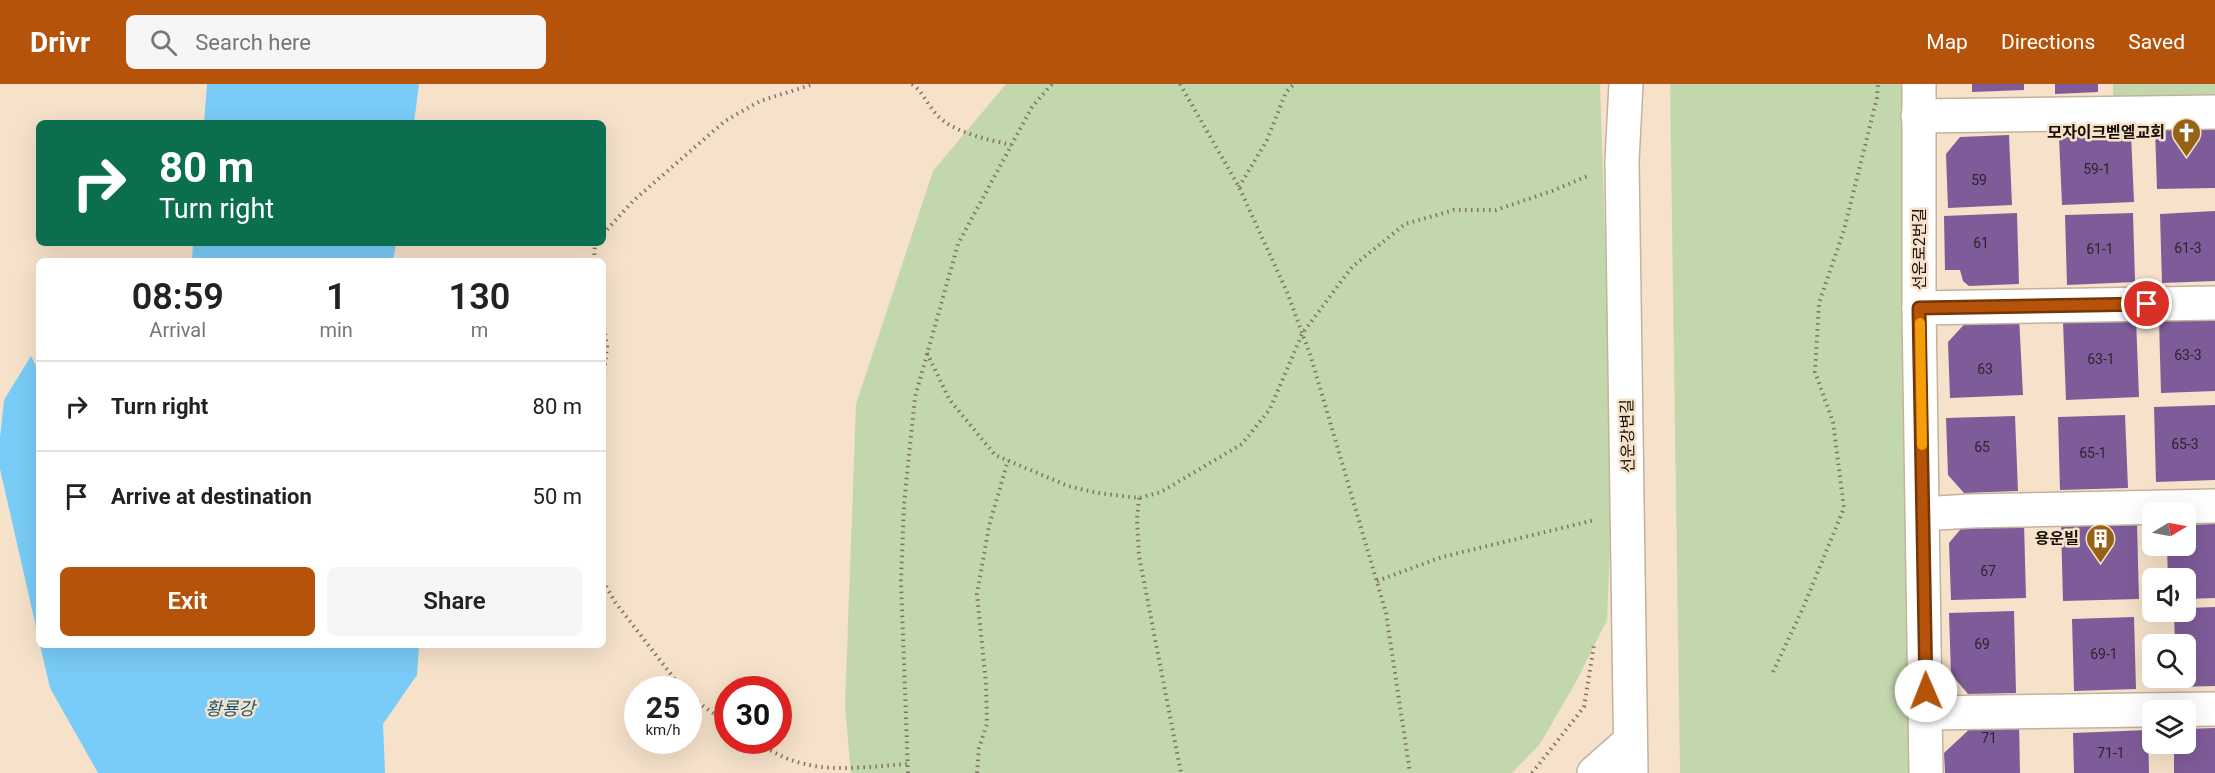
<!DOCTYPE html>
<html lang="en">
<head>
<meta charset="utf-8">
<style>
  body { margin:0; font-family:Roboto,"Noto Sans KR",sans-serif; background:#f6f6f6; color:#222; height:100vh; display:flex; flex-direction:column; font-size:22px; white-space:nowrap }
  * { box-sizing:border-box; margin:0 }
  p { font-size:20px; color:#767676 }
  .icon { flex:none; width:33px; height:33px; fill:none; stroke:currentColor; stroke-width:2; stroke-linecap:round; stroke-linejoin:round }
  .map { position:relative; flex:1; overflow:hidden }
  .panel { position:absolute; left:36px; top:174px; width:570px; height:390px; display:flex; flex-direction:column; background:#fff; border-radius:9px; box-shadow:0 6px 24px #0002 }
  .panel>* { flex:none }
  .top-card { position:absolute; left:36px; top:36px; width:570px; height:126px; border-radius:9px; box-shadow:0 6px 24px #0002; background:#0b6e4f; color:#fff; overflow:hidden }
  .needle { width:39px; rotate:80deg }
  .fabs { position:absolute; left:2142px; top:418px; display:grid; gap:12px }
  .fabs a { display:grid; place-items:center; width:54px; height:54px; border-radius:9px; background:#fff; box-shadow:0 6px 24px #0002; font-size:30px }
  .speed { position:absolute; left:624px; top:592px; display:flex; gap:12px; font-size:30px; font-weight:700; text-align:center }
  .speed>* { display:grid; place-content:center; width:78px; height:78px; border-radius:50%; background:#fff; box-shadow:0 6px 24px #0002; line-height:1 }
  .speed small { font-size:15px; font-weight:400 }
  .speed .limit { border:9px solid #d22; background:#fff; color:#111 }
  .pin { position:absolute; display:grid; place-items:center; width:51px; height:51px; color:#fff; margin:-26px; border:3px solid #fff; border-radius:50%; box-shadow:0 2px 6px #0007 }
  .me { position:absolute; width:66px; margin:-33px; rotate:359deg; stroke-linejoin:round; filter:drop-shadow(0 0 4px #0008) }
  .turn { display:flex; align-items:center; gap:21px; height:126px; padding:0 24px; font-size:27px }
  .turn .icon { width:78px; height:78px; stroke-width:2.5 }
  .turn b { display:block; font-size:42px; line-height:51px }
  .eta { display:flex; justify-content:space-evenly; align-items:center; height:102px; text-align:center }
  .eta b { font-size:36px; font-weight:600; line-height:42px }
  .cta { display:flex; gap:12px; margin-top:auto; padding:12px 24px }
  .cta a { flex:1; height:69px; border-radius:9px; background:#b45309; color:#fff; font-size:24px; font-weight:600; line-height:69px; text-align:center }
  .cta a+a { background:#f6f6f6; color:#222 }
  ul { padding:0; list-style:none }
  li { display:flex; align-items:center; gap:18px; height:90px; padding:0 24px; border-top:2px solid #e0e0e0 }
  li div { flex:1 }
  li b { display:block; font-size:22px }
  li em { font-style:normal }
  header { display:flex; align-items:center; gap:36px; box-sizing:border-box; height:84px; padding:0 30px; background:#b45309; color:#fff }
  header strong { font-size:28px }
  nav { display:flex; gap:33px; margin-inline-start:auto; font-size:21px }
  .search { width:420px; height:54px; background:#f6f6f6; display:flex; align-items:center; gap:15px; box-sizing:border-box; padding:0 21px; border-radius:9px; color:#767676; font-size:22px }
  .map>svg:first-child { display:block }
  .green { fill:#c3d7ad }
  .water { fill:#79ccf7 }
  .building { fill:#7e5c99 }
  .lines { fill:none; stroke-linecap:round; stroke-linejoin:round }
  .minor-casing { stroke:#c4b29a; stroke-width:36 }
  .path { stroke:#7f7363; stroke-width:4; stroke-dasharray:1.5 4.5; stroke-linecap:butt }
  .minor { stroke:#fff; stroke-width:33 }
  .route-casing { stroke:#753606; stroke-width:15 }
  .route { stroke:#b45309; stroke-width:10 }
  .slow { stroke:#f59e0b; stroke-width:10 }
  .labels { text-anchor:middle; stroke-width:5; stroke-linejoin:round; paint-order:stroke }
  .number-label { font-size:14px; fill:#30232c }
  .poi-label { font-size:16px; font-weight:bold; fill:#161007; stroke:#f6e2ca; text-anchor:end }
  .street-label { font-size:16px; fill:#161007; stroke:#f6e2ca }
  .water-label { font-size:18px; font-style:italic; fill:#185975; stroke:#f6e2ca }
</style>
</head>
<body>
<header>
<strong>Drivr</strong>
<div class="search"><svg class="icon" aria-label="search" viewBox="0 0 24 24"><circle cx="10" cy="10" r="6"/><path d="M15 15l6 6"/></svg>Search here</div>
<nav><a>Map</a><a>Directions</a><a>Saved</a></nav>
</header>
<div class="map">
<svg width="2215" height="689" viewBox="0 0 2215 689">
  <rect width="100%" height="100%" fill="#f6e2ca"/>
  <!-- green -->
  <g class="green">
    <polygon points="1006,0 1600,0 1613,387 1607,536 1577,596 1540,660 1512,689 851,689 845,622 856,320 933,87"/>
    <polygon points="1670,0 1901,0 1909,689 1680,689"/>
    <rect x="2113" y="0" width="102" height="17"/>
  </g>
  <!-- water -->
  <g class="water">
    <polygon points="207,0 419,0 414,39 204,39"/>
    <polygon points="193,159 396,159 393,177 192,177"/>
    <polygon points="31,272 39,288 39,556 0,385 0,354 4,316"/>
    <polygon points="40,561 419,561 417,591 383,640 385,689 98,689 50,604"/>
  </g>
  <!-- building -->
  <g class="building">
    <polygon points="1972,0 2024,0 2024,6 1972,8"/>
    <polygon points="2055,0 2098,0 2098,8 2055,10"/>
    <polygon points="2215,43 2215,104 2157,105 2155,44"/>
    <polygon points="2131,50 2134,118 2062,121 2059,53"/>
    <polygon points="2009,51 2012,121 1948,124 1946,70 1960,53"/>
    <polygon points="2215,127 2215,197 2162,199 2160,130"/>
    <polygon points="2017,129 2019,200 1969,202 1963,197 1960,186 1945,186 1944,132"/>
    <polygon points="2133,129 2135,198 2067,201 2065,131"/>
    <polygon points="2019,232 2023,311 1950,314 1948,258 1970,234"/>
    <polygon points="2215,234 2215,307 2161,309 2159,236"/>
    <polygon points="2136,235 2139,313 2066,316 2063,238"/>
    <polygon points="2215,321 2215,396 2156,398 2154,323"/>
    <polygon points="2125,331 2128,404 2060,406 2058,333"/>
    <polygon points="2015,332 2018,407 1964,409 1948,391 1946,334"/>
    <polygon points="2024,439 2026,514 1951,516 1949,459 1965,440"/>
    <polygon points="2137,440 2139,515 2063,517 2061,442"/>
    <polygon points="2215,440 2215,514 2186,515 2186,495 2168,495 2167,462 2186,462 2186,441"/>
    <polygon points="2215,523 2215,602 2177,603 2176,594 2186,594 2186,561 2175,561 2174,528 2186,528 2186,524"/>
    <polygon points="2014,527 2016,609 1968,610 1951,590 1949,529"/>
    <polygon points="2134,533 2136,605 2074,607 2072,535"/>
    <polygon points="2019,639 2020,689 1945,689 1944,669 1975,640"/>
    <polygon points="2215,644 2215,689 2174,689 2174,660 2186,660 2186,645"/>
    <polygon points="2148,646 2149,689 2074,689 2073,649"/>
  </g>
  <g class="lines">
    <defs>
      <g id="minor">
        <polyline points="1626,0 1622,77 1631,689"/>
        <polyline points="1919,0 1919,224 1926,689"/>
        <polyline points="1918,32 2215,28"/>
        <polyline points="1919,224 2215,219"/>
        <polyline points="1923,430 1970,427 2215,422"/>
        <polyline points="1926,629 2215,625"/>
        <polyline points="1594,689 1629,658"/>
      </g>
    </defs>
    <!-- minor casing -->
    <use href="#minor" class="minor-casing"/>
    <!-- path -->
    <g class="path">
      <path d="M 912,0 C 923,8 927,20 936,30 C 953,49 987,55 1011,61"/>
      <polyline points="1180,0 1239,103 1287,208 1311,273 1386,529 1410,689"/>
      <polyline points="1239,103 1267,56 1286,8 1294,0"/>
      <polyline points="603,150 633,117 725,37 760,17 814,0"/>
      <polyline points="594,177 595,159"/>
      <polyline points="603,238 607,263 603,297"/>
      <polyline points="927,269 949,315 995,371 1068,402 1098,409 1139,414 1161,408 1242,360 1270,325 1302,250 1352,183 1405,140 1454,126 1496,126 1552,107 1590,91"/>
      <polyline points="1139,414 1137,435 1139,472 1181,689"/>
      <polyline points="603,497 615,518 683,606"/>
      <polyline points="1377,497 1442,473 1595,436"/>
      <polyline points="1773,588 1803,524 1844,424 1833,338 1815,288 1819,219 1844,146 1877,14 1878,0"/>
      <polyline points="688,611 728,640"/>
      <path d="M 755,657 C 771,667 786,676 805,680 C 835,688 877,682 907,680"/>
      <polyline points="908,689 901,497 904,420 915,313 958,160 1032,23 1052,0"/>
      <polyline points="977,689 979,664 987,640 986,600 977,510 989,442 1008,376"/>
      <polyline points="1532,689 1584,623 1594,561"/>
    </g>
    <!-- minor -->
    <use href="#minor" class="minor"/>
  </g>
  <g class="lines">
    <defs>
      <polyline id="route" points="1926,607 1919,224 2147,220"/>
    </defs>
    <!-- route casing -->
    <use href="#route" class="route-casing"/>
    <!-- route -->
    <use href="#route" class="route"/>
    <!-- slow -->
    <polyline class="slow" points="1920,239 1922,361"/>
  </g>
  <!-- icons -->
  <defs>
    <symbol id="church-pin" viewBox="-11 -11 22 30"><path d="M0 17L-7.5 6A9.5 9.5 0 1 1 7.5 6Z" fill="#966216" stroke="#f6e2ca"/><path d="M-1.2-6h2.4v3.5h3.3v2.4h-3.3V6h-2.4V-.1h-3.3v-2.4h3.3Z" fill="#fff"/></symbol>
    <symbol id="building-pin" viewBox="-11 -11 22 30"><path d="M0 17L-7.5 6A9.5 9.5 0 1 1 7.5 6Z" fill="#966216" stroke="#f6e2ca"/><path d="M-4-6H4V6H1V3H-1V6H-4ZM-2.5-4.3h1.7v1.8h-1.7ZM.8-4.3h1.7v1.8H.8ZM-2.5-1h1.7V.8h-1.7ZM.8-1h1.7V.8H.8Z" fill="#fff"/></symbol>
  </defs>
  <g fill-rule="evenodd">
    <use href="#church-pin" x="2170" y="32" width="33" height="45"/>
    <use href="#building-pin" x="2084" y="438" width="33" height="45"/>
  </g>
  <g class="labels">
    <!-- number labels -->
    <g class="number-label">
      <text x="2097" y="90">59-1</text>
      <text x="1979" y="101">59</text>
      <text x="1981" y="164">61</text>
      <text x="2188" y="169">61-3</text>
      <text x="2100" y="170">61-1</text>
      <text x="2188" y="276">63-3</text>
      <text x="2101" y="280">63-1</text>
      <text x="1985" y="290">63</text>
      <text x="2185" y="365">65-3</text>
      <text x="1982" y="368">65</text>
      <text x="2093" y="374">65-1</text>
      <text x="1988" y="492">67</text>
      <text x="1982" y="565">69</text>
      <text x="2104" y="575">69-1</text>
      <text x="1989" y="659">71</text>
      <text x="2111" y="674">71-1</text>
    </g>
    <!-- poi labels -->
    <g class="poi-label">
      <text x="2165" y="54">모자이크벧엘교회</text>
      <text x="2079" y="460">용운빌</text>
    </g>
    <!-- street labels -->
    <g class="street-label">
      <text transform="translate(1919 165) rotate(-90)" y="6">선운로2번길</text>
      <text transform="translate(1627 352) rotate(-91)" y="6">선운강변길</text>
    </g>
    <!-- water labels -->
    <g class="water-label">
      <text x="230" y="631">황룡강</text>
    </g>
  </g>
</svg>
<div class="fabs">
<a><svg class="needle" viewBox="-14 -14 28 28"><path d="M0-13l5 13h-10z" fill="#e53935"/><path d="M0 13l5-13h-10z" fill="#767676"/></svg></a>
<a><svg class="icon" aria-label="sound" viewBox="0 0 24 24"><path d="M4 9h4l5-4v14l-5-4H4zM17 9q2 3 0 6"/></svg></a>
<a><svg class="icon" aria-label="search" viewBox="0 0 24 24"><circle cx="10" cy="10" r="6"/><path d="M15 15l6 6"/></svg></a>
<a><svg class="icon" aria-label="layers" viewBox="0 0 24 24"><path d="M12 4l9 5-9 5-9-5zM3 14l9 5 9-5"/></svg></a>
</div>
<div class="speed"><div>25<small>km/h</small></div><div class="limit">30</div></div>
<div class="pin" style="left:2147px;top:220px;background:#d93025"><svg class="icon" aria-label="arrive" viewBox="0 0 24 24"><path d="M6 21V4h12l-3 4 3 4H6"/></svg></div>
<svg class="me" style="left:1926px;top:607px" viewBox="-20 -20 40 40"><circle r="19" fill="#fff"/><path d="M0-13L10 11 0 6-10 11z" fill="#b45309"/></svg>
<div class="top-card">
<div class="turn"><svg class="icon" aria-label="right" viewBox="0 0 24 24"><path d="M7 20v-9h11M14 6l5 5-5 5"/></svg><div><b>80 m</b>Turn right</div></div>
</div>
<section class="panel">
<div class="eta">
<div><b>08:59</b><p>Arrival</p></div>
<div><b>1</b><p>min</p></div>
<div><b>130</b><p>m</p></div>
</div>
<ul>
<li><svg class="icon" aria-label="right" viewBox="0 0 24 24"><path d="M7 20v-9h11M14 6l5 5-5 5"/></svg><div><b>Turn right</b></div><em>80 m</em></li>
<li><svg class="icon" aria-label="arrive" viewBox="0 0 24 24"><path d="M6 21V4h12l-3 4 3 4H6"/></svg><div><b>Arrive at destination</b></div><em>50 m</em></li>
</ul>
<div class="cta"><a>Exit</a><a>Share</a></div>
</section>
</div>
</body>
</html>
